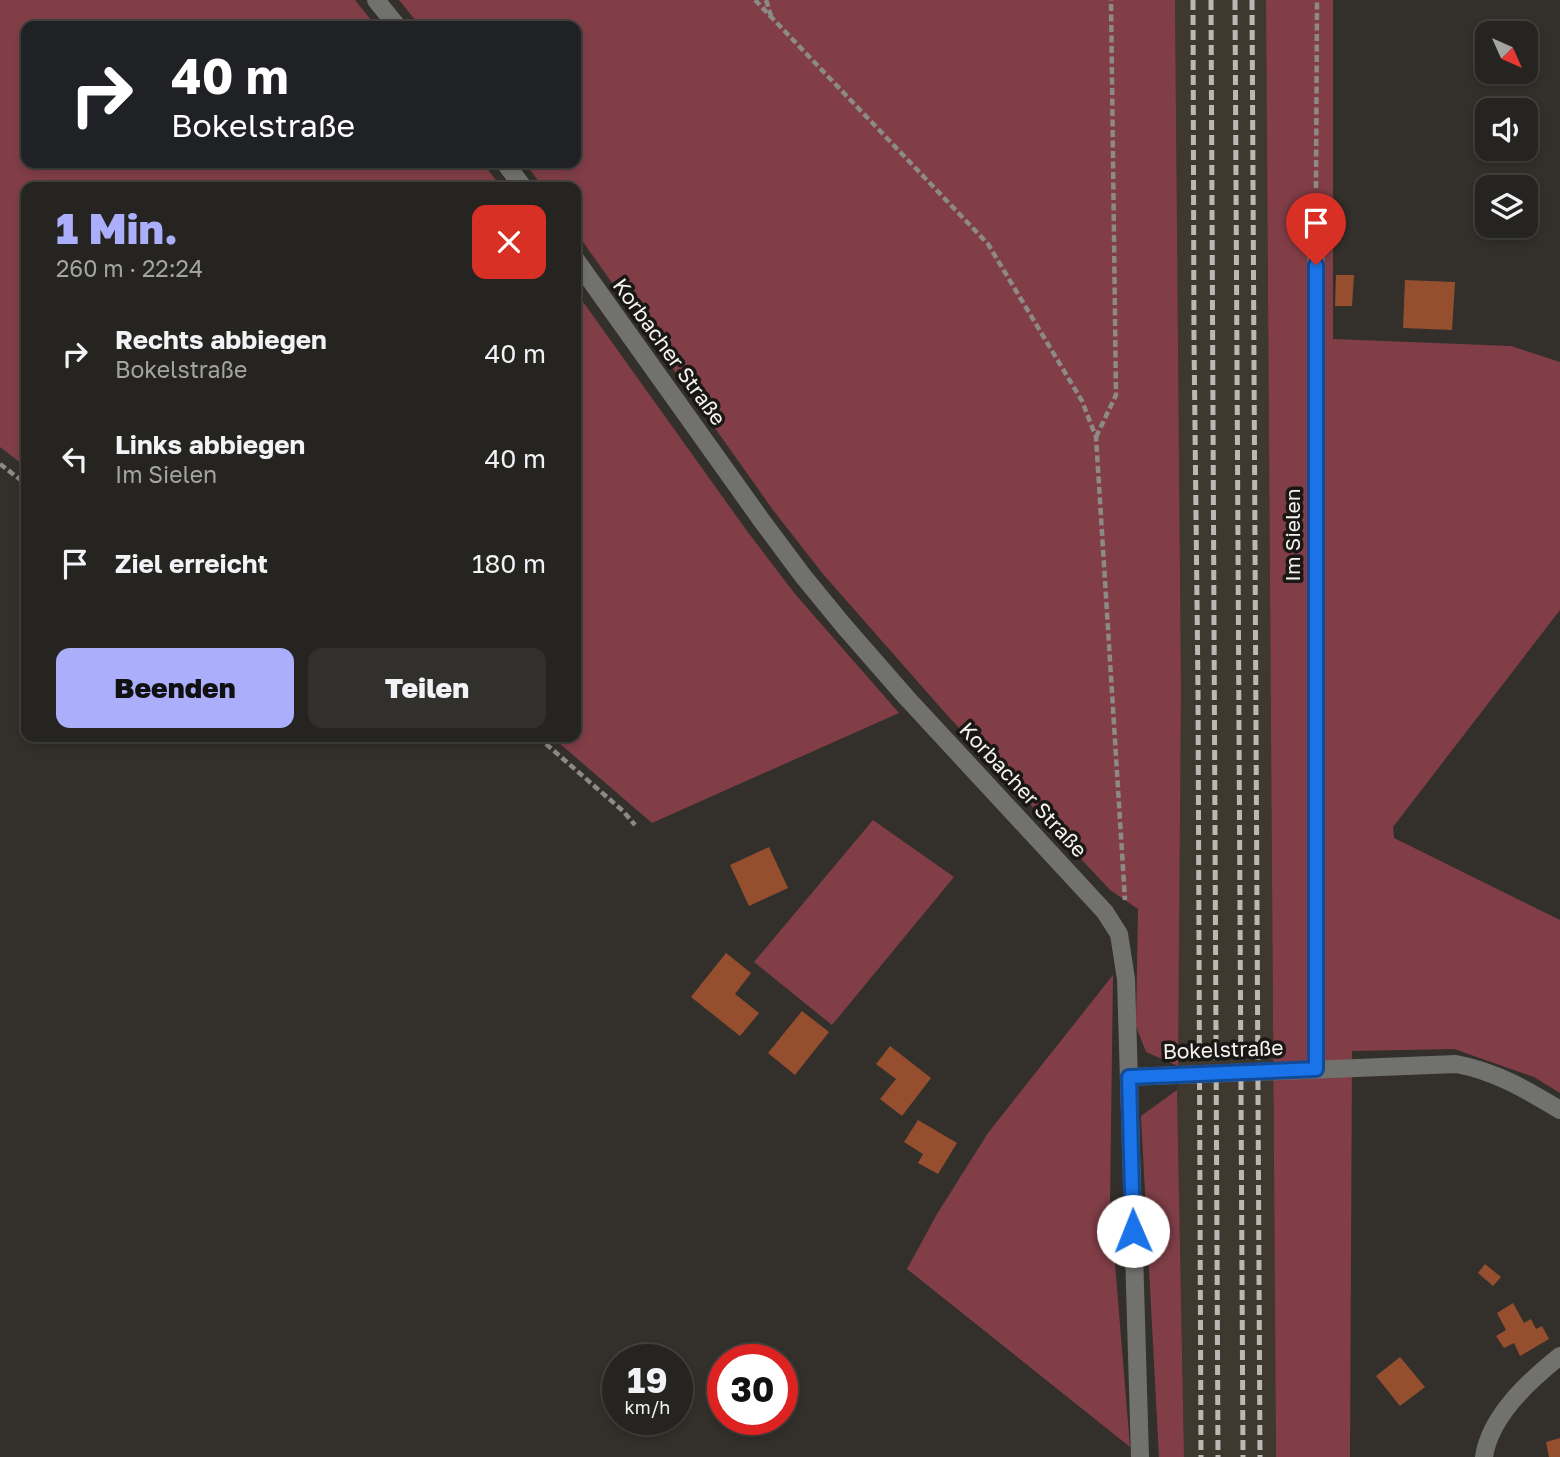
<!DOCTYPE html>
<html lang="de">
<head>
<meta charset="utf-8">
<style>
  body { margin:0; font-family:"Golos Text",sans-serif; background:#32302d; color:#f1f3f6; height:100vh; display:flex; flex-direction:column; font-size:26px; white-space:nowrap }
  * { box-sizing:border-box; margin:0 }
  p { font-size:23px; color:#a4a4a5 }
  .icon { flex:none; width:38px; height:38px; fill:none; stroke:currentColor; stroke-width:2; stroke-linecap:round; stroke-linejoin:round }
  .map { position:relative; flex:1; overflow:hidden }
  .sheet { position:absolute; left:21px; top:182px; width:560px; height:560px; display:flex; flex-direction:column; background:#262420; border-radius:14px; box-shadow:0 4px 10px #0003,0 0 0 2px #42413e }
  .sheet>* { flex:none }
  .hud { position:absolute; left:21px; top:21px; width:560px; height:147px; border-radius:14px; box-shadow:0 4px 10px #0003,0 0 0 2px #42413e; background:#202124; color:#fff; overflow:hidden }
  .needle { width:46px; rotate:135deg }
  .fabs { position:absolute; left:1475px; top:21px; display:grid; gap:14px }
  .fabs a { display:grid; place-items:center; width:63px; height:63px; border-radius:14px; background:#262420; box-shadow:0 4px 10px #0003,0 0 0 2px #42413e; font-size:35px }
  .speed { position:absolute; left:602px; top:1344px; display:flex; gap:14px; font-size:35px; font-weight:700; text-align:center }
  .speed>* { display:grid; place-content:center; width:91px; height:91px; border-radius:50%; background:#262420; box-shadow:0 4px 10px #0003,0 0 0 2px #42413e; line-height:1 }
  .speed small { font-size:18px; font-weight:400 }
  .speed .limit { border:10px solid #d22; background:#fff; color:#111 }
  .pin { position:absolute; display:grid; place-items:center; width:60px; height:60px; color:#fff; margin:-72px -30px; border-radius:50% 50% 50% 0; rotate:-45deg; box-shadow:0 0 7px #0007 }
  .pin .icon { rotate:45deg }
  .me { position:absolute; width:77px; margin:-38px; rotate:359deg; stroke-linejoin:round; filter:drop-shadow(0 0 5px #0008) }
  .turn { display:flex; align-items:center; gap:24px; height:147px; padding:0 35px; font-size:32px }
  .turn .icon { width:91px; height:91px; stroke-width:2.5 }
  .turn b { display:block; font-size:49px; line-height:60px }
  .round { display:grid; place-items:center; flex:none; width:74px; height:74px; border-radius:14px; background:#32302d }
  .head { display:flex; align-items:center; justify-content:space-between; height:119px; padding:0 35px }
  h1 { font-size:42px; font-weight:800; line-height:52px; color:#abaffb }
  .button { display:flex; gap:14px; margin-top:auto; padding:14px 35px }
  .button a { flex:1; height:80px; border-radius:14px; background:#abaffb; color:#111; font-size:28px; font-weight:800; line-height:80px; text-align:center }
  .button a+a { background:#32302d; color:#f1f3f6 }
  ul { padding:0; list-style:none }
  li { display:flex; align-items:center; gap:21px; height:105px; padding:0 35px }
  li div { flex:1 }
  li b { display:block; font-size:26px }
  li em { font-style:normal }
  .map>svg:first-child { display:block }
  .built { fill:#3f382e }
  .green { fill:#813e47 }
  .building { fill:#954e2e }
  .lines { fill:none; stroke-linecap:round; stroke-linejoin:round }
  .path { stroke:#8d8a86; stroke-width:4.5; stroke-dasharray:7 3.5; stroke-linecap:butt }
  .minor { stroke:#71716e; stroke-width:18 }
  .rail { stroke:#bbb8b4; stroke-width:5; stroke-dasharray:10 5; stroke-linecap:butt }
  .route-casing { stroke:#114b97; stroke-width:18 }
  .route { stroke:#1a73e8; stroke-width:12 }
  .labels { text-anchor:middle; stroke-width:7; stroke-linejoin:round; paint-order:stroke }
  .street-label { font-size:21px; fill:#f6f3f0; stroke:#1a1816 }
</style>
</head>
<body>
<div class="map">
<svg width="1560" height="1457" viewBox="0 0 1560 1457">
  <rect width="100%" height="100%" fill="#33302b"/>
  <!-- built -->
  <polygon class="built" points="1175,0 1266,0 1276,1457 1184,1457 1177,1090 1181,689"/>
  <!-- green -->
  <g class="green">
    <polygon points="0,0 355,0 376,26 26,26 26,163 483,163 501,187 26,187 26,467 0,447"/>
    <polygon points="399,0 1175,0 1181,689 1178,1066 1146,1052 1136,1026 1138,909 1110,890 947,715 823,574 773,510 576,232 576,187 543,187 525,163 576,163 576,26 420,26"/>
    <polygon points="1266,0 1333,0 1333,339 1511,346 1560,362 1560,610 1393,827 1394,838 1560,920 1560,1093 1534,1077 1454,1049 1352,1051 1350,1457 1276,1457"/>
    <polygon points="576,292 747,531 795,594 899,713 652,823 552,737 576,737"/>
    <polygon points="873,820 954,877 832,1025 754,962"/>
    <polygon points="1113,975 1110,1203 1130,1447 907,1269 937,1214 988,1133"/>
    <polygon points="1177,1090 1184,1457 1159,1457 1141,1116"/>
  </g>
  <!-- building -->
  <g class="building">
    <polygon points="1336,275 1354,275 1352,306 1335,306"/>
    <polygon points="1405,280 1455,282 1452,330 1403,328"/>
    <polygon points="769,847 788,888 749,906 730,865"/>
    <polygon points="726,953 751,973 735,994 759,1013 740,1036 691,997"/>
    <polygon points="802,1011 829,1032 795,1075 768,1053"/>
    <polygon points="890,1046 931,1078 902,1116 880,1099 896,1079 876,1064"/>
    <polygon points="918,1120 957,1143 938,1174 918,1163 923,1154 904,1142"/>
    <polygon points="1485,1264 1501,1277 1493,1286 1478,1273"/>
    <polygon points="1513,1303 1524,1323 1531,1319 1536,1329 1542,1326 1549,1339 1520,1356 1514,1343 1504,1348 1496,1336 1506,1330 1497,1313"/>
    <polygon points="1400,1357 1425,1387 1400,1406 1376,1376"/>
    <polygon points="1560,1438 1560,1457 1549,1457 1546,1442"/>
  </g>
  <g class="lines">
    <!-- path -->
    <g class="path">
      <polyline points="755,0 988,244 1082,401 1096,437 1125,900"/>
      <polyline points="766,0 771,16"/>
      <polyline points="1316,188 1317,0"/>
      <polyline points="1096,437 1116,395 1111,0"/>
      <polyline points="0,464 26,484"/>
      <polyline points="538,737 623,811 635,825"/>
    </g>
    <!-- minor -->
    <g class="minor">
      <polyline points="376,0 397,26"/>
      <polyline points="505,163 523,187"/>
      <polyline points="576,260 762,521 803,576 844,626 906,697 1105,912 1119,934 1126,979 1140,1457"/>
      <polyline points="1316,1069 1316,210"/>
      <path d="M 1129,1077 L 1456,1064 C 1495,1071 1527,1090 1560,1110"/>
      <path d="M 1484,1457 C 1490,1416 1529,1381 1560,1356"/>
    </g>
    <!-- rail -->
    <g class="rail">
      <polyline points="1193,0 1194,340 1198,689 1201,1457"/>
      <polyline points="1211,0 1218,1457"/>
      <polyline points="1235,0 1243,1457"/>
      <polyline points="1252,0 1260,1457"/>
    </g>
  </g>
  <g class="lines">
    <defs>
      <polyline id="route" points="1133,1231 1129,1077 1316,1069 1316,265"/>
    </defs>
    <!-- route casing -->
    <use href="#route" class="route-casing"/>
    <!-- route -->
    <use href="#route" class="route"/>
  </g>
  <g class="labels">
    <!-- street labels -->
    <g class="street-label">
      <text transform="translate(669 352) rotate(54)" y="7">Korbacher Straße</text>
      <text transform="translate(1293 535) rotate(-90)" y="7">Im Sielen</text>
      <text transform="translate(1023 790) rotate(47)" y="7">Korbacher Straße</text>
      <text transform="translate(1223 1050) rotate(-2)" y="7">Bokelstraße</text>
    </g>
  </g>
</svg>
<div class="fabs">
<a><svg class="needle" viewBox="-14 -14 28 28"><path d="M0-13l5 13h-10z" fill="#e53935"/><path d="M0 13l5-13h-10z" fill="#a4a4a5"/></svg></a>
<a><svg class="icon" aria-label="sound" viewBox="0 0 24 24"><path d="M4 9h4l5-4v14l-5-4H4zM17 9q2 3 0 6"/></svg></a>
<a><svg class="icon" aria-label="layers" viewBox="0 0 24 24"><path d="M12 4l9 5-9 5-9-5zM3 14l9 5 9-5"/></svg></a>
</div>
<div class="speed"><div>19<small>km/h</small></div><div class="limit">30</div></div>
<div class="pin" style="left:1316px;top:265px;background:#d93025"><svg class="icon" aria-label="arrive" viewBox="0 0 24 24"><path d="M6 21V4h12l-3 4 3 4H6"/></svg></div>
<svg class="me" style="left:1133px;top:1231px" viewBox="-20 -20 40 40"><circle r="19" fill="#fff"/><path d="M0-13L10 11 0 6-10 11z" fill="#1a73e8"/></svg>
<div class="hud">
<div class="turn"><svg class="icon" aria-label="right" viewBox="0 0 24 24"><path d="M7 20v-9h11M14 6l5 5-5 5"/></svg><div><b>40 m</b>Bokelstraße</div></div>
</div>
<section class="sheet">
<div class="head"><div><h1>1 Min.</h1><p>260 m · 22:24</p></div><a class="round" style="background:#d93025;color:#fff"><svg class="icon" aria-label="close" viewBox="0 0 24 24"><path d="M6 6l12 12M18 6L6 18"/></svg></a></div>
<ul>
<li><svg class="icon" aria-label="right" viewBox="0 0 24 24"><path d="M7 20v-9h11M14 6l5 5-5 5"/></svg><div><b>Rechts abbiegen</b><p>Bokelstraße</p></div><em>40 m</em></li>
<li><svg class="icon" aria-label="left" viewBox="0 0 24 24"><path d="M17 20v-9H6M10 6l-5 5 5 5"/></svg><div><b>Links abbiegen</b><p>Im Sielen</p></div><em>40 m</em></li>
<li><svg class="icon" aria-label="arrive" viewBox="0 0 24 24"><path d="M6 21V4h12l-3 4 3 4H6"/></svg><div><b>Ziel erreicht</b></div><em>180 m</em></li>
</ul>
<div class="button"><a>Beenden</a><a>Teilen</a></div>
</section>
</div>
</body>
</html>
